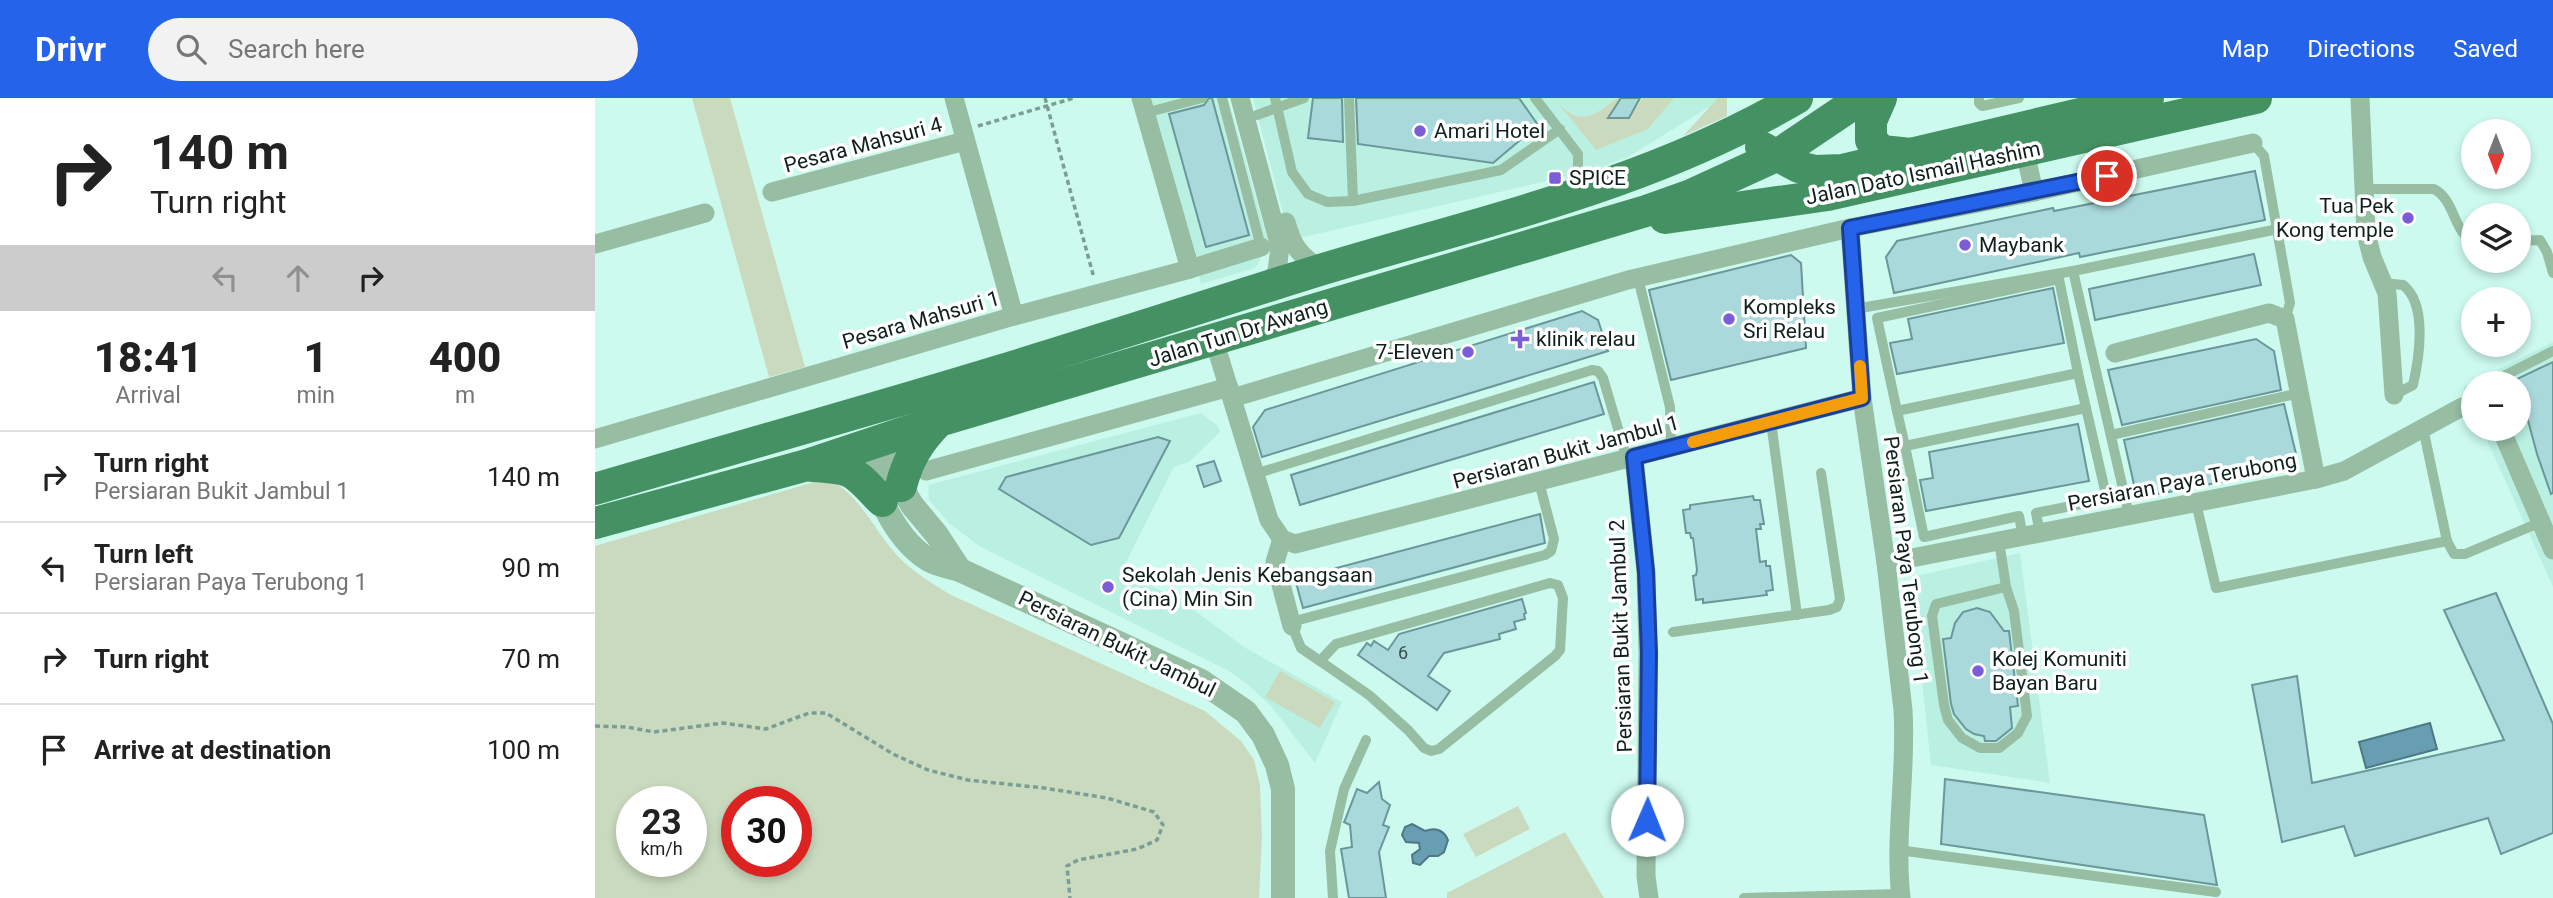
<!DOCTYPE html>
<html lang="en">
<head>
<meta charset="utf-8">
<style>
  body { margin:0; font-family:Roboto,sans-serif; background:#f2f2f2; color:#222; height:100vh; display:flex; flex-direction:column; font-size:26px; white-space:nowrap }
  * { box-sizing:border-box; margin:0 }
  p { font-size:23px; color:#767676 }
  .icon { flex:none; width:38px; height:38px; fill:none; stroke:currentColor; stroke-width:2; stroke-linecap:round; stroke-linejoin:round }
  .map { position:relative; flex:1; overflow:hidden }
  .drawer { display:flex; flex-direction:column; background:#fff; width:595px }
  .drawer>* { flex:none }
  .guide { background:#fff; color:#222; overflow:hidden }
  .needle { width:46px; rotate:180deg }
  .buttons { position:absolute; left:1866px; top:21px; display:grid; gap:14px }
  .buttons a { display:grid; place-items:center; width:70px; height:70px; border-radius:50%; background:#fff; box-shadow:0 4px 10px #0003; font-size:35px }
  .speed { position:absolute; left:21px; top:688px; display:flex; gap:14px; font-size:35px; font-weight:700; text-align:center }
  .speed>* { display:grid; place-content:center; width:91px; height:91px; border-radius:50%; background:#fff; box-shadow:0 4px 10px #0003; line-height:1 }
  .speed small { font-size:18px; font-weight:400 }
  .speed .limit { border:10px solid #d22; background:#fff; color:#111 }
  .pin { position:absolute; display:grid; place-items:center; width:60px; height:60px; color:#fff; margin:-30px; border:4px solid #fff; border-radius:50%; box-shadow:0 2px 7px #0007 }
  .me { position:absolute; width:77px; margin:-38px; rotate:1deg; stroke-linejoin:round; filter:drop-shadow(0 0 5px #0008) }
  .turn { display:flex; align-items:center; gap:24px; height:147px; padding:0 35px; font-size:32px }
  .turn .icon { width:91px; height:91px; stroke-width:2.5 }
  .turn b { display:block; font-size:49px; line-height:60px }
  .lanes { display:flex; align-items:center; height:66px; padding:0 35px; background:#0003; justify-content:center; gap:35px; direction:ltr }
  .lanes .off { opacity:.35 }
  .eta { display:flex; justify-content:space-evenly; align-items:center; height:119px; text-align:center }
  .eta b { font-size:42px; font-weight:800; line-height:49px }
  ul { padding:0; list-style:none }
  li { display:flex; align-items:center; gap:21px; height:91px; padding:0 35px; border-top:2px solid #e0e0e0 }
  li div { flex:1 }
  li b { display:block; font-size:26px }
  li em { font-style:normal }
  header { display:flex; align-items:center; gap:42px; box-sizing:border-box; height:98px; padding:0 35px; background:#2563eb; color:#fff }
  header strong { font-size:33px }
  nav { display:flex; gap:38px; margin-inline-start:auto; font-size:24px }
  .search { width:490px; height:63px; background:#f2f2f2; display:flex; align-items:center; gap:18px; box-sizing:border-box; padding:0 24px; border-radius:38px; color:#767676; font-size:26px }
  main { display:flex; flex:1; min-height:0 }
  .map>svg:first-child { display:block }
  .built { fill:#baf0e2 }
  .green { fill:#c9dabe; fill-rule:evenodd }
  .water { fill:#679eb2; stroke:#4d7885; stroke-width:2 }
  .building { fill:#aad9db; stroke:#6a9799; stroke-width:2 }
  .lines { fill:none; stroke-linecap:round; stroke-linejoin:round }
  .path { stroke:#7c9d95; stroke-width:3.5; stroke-dasharray:5 3.5; stroke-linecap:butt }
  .service { stroke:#97bda3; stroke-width:10 }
  .minor { stroke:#97bda3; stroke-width:19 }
  .tertiary { stroke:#97bda3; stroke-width:24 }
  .primary { stroke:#449263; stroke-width:32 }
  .route-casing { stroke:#184099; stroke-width:18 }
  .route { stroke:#2563eb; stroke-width:12 }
  .slow { stroke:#f59e0b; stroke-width:12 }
  .poi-dot { fill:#7b5dd8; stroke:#fff; stroke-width:2.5 }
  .labels { text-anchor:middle; stroke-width:7; stroke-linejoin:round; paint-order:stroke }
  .number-label { font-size:18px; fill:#364f4c }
  .poi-label { font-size:21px; fill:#10211d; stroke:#fff; text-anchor:start }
  .street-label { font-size:21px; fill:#10211d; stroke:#fff }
</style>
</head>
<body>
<header>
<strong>Drivr</strong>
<div class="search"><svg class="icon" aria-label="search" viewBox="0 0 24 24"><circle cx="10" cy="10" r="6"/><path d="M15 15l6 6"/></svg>Search here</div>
<nav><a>Map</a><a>Directions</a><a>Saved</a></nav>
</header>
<main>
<section class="drawer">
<div class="guide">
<div class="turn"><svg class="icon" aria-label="right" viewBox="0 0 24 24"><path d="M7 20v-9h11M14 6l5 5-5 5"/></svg><div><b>140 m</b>Turn right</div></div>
<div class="lanes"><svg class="icon off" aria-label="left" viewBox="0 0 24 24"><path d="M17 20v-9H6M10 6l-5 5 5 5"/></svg><svg class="icon off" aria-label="ahead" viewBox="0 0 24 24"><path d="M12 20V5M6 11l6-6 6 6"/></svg><svg class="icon" aria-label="right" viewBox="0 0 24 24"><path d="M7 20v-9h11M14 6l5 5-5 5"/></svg></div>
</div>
<div class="eta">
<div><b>18:41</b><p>Arrival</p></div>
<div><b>1</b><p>min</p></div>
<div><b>400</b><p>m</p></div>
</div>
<ul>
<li><svg class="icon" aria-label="right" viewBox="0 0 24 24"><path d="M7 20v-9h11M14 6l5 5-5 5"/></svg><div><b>Turn right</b><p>Persiaran Bukit Jambul 1</p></div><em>140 m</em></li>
<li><svg class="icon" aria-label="left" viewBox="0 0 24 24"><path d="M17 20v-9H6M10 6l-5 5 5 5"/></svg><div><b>Turn left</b><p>Persiaran Paya Terubong 1</p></div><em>90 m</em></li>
<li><svg class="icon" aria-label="right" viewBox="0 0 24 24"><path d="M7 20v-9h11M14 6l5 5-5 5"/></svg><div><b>Turn right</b></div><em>70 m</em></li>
<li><svg class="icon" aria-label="arrive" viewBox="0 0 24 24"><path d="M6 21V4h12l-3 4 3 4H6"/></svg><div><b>Arrive at destination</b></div><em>100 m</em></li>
</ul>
</section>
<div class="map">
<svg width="1958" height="800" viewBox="0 0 1958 800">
  <rect width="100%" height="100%" fill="#cdfaee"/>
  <!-- built -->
  <g class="built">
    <polygon points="551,0 633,0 674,146 660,170 606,186"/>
    <polygon points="658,0 1129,0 1033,59 996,73 695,142"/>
    <polygon points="1958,244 1958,489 1887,331 1923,331 1923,285 1878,285 1878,310 1868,289"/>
    <polygon points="606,315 622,327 625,334 594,364 579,369 527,472 591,506 649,549 747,604 720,665 676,608 653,587 634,573 384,448 354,425 334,402 333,387"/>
    <polygon points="1425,455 1455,685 1336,667 1316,479"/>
  </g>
  <!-- green -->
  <g class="green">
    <polygon points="97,0 135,0 210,269 174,279"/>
    <path d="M 1022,0 L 1026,0 L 1015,20 L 1034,20 L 1048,0 L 1079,0 L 1053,31 L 1001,52 L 963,5 C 986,29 999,18 1022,0 Z"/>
    <polygon points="1123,0 1132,0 1132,18 1088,38"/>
    <path d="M 233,380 C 261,396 273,420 292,445 C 309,469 332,482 356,497 L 610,613 L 646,643 L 659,662 L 665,687 L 667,739 L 664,800 L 0,800 L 0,448 ZM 37,704 L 96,704 L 96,763 L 37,763 ZM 142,704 L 201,704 L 201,763 L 142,763 Z"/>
    <polygon points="685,573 740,604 725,630 670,599"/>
    <polygon points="923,708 935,731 881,759 868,736"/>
    <polygon points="970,734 1009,800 852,800 852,795"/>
  </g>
  <!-- water -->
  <g class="water">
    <polygon points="1835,625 1842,651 1771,670 1764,644"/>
    <path d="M 817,726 L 830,733 C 840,729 849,732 853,742 L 849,754 L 843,758 L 834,758 L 825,767 L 818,765 L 817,757 L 825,751 L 824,745 L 811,744 L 807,737 L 810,729 Z"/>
  </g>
  <!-- building -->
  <g class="building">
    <polygon points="614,0 617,0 654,137 611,149 574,16 609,7"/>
    <polygon points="718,0 747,0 748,44 713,40"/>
    <polygon points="761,0 924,0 943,27 898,65 763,46"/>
    <polygon points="1026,0 1045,0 1034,20 1013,20"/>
    <polygon points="1660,73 1670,122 1485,159 1484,155 1299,195 1291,159 1302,143 1458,110 1459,113"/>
    <polygon points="1659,156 1666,187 1500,222 1494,191"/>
    <polygon points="1196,157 1206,165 1211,250 1076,282 1054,192"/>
    <polygon points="1458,190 1469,245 1302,276 1295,245 1317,241 1313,221"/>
    <polygon points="987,213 1003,222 1013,253 667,359 658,329 670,312"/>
    <polygon points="1661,241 1679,253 1686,292 1527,327 1513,272"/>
    <polygon points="1958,264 1958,395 1956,396 1942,356 1922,281"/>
    <polygon points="999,284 1009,316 705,407 696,377"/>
    <polygon points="1689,306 1701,356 1694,371 1542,400 1529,342"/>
    <polygon points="1483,326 1494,383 1331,413 1325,382 1338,380 1334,354"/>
    <polygon points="563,339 575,343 524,440 496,447 404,391 411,379"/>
    <polygon points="619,363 626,383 609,389 602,368"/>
    <polygon points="1158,398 1159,402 1165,402 1169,426 1165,426 1166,431 1161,431 1165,464 1171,463 1171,468 1175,468 1178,492 1171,493 1172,497 1108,505 1108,501 1101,502 1098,478 1101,477 1102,472 1098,440 1096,440 1095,435 1091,435 1088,412 1095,411 1095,407"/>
    <polygon points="945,416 950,445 708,510 700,481"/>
    <polygon points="1901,495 1958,626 1958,735 1906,756 1893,720 1760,758 1749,728 1687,744 1657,587 1702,578 1717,685 1909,642 1849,512"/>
    <polygon points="927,501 931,515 929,516 930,521 919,524 921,531 904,536 905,541 849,555 833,578 855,593 842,612 763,557 772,545 776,548 779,543 793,552 804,536"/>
    <polygon points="1382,510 1395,514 1409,533 1414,533 1423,608 1415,609 1417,630 1401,643 1390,643 1389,638 1379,636 1371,631 1359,616 1356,606 1348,541 1356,540 1360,525 1368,514"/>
    <polygon points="1350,681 1609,717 1622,787 1346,746"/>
    <polygon points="784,684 787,701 795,707 788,727 794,729 784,754 791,800 754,800 746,751 757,749 755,727 749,724 750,722 762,691 772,695"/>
  </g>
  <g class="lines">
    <!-- path -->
    <g class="path">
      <polyline points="450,0 499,180"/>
      <polyline points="383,28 479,0"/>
      <polyline points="0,628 32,629 59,634 128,625 171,631 214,615 231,615 298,656 333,672 373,682 449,690 512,700 559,714 568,727 562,742 542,751 483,762 472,768 475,800"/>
    </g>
    <!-- service -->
    <g class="service">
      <polyline points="627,0 666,149"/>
      <polyline points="680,0 697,74 713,96 732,104 758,103 906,72 965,31"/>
      <polyline points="754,0 758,103"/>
      <polyline points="940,0 983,56 983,69 972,91"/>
      <polyline points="1384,0 1384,5 1387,8 1424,0"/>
      <polyline points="550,15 607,0"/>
      <polyline points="662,17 709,0"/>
      <polyline points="1658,45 1669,58 1695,205 1690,221"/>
      <path d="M 1771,91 L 1839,91 C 1860,102 1858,133 1878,144"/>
      <polyline points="1923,143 1945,142 1952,154 1958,175"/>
      <polyline points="1478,173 1534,417"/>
      <polyline points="1043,180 1075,309 1076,350"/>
      <path d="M 1788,185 L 1808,187 C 1833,206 1824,261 1818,287 L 1799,297"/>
      <polyline points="1260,211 1478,173 1683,131"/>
      <polyline points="1895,285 1958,253"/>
      <polyline points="1302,313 1282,220 1464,181 1483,275"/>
      <polyline points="1176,324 1202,517"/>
      <polyline points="1828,330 1852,443 1859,456 1870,456 1946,424"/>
      <polyline points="1516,337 1705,295"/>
      <polyline points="1310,348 1302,313 1483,275 1491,310"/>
      <polyline points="660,376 997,272 1003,273 1008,280 1032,361"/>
      <polyline points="1601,405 1621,490 1852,443"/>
      <polyline points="1428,439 1424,418 1329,439 1310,348 1491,310 1512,401 1441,415 1445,435"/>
      <polyline points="1404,443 1411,489 1419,513 1432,618 1423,635 1404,650 1385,650 1367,640 1353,622 1349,607 1337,518 1341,506 1411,489"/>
      <polygon points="955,485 963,487 968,500 965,552 960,558 844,651 836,653 829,650 813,632 774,597 725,563 741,546"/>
      <polyline points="696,524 950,457 956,453 959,441 944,384"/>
      <polyline points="697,528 706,550 725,563"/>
      <polyline points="1078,534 1234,512 1242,509 1245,501 1226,375"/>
      <polyline points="1303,752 1621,794"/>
      <polyline points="738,800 735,753 749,691 771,642"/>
      <polyline points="1149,800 1305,796"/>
    </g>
    <!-- minor -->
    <g class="minor">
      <polyline points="359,0 419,218"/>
      <polyline points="546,0 595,171"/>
      <polyline points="645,0 685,149 682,173 673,189"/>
      <polyline points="1765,0 1771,135 1777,159 1792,195 1799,297"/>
      <polyline points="1430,54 1439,94"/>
      <polyline points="177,94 370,43"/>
      <path d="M 691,124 C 698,150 705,157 726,172"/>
      <path d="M 1255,130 L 1267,300 L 1291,465 L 1308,612 C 1312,675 1299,737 1306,800"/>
      <polyline points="0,146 110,115"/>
      <polyline points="619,242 674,422 687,441 700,446 1267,300"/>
      <polyline points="1520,255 1674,215 1690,221 1721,381"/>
      <polyline points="637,300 1033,182 1255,130 1439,94 1658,45"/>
      <polyline points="1906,331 1958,452"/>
      <polyline points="0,341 419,218 595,171 666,149"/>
      <polyline points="1039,359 1051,474 1053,555 1051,778 1054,800"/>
      <polyline points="331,373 634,289"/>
      <polyline points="687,441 680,464 697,528"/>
      <polyline points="1291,465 1721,381 1749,373 1867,309 1878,307"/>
    </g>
    <!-- tertiary -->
    <g class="tertiary">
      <polyline points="280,343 317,407 342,437 365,472"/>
      <path d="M 263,348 C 280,387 296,439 334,462 C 343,467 355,469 365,472 L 606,583 L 651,614 L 668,637 L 682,667 L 688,691 L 688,800"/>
    </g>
    <!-- primary -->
    <g class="primary">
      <polyline points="1286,0 1276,23 1276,42 1287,53 1316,56"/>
      <polyline points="1166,49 1204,69 1220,73 1247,72 1553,0"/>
      <polyline points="1070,120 1233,97 1661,0"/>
      <path d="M 217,368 C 260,370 258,373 287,403"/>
      <path d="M 306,388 C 313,361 324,343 344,323"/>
      <path d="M 0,391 C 132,352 265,315 397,275 C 507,242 615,206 725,172 C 890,122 1052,88 1202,0"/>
      <polyline points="0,425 212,367 344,323 1051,113 1096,97 1181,58 1267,0"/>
    </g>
  </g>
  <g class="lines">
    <defs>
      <polyline id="route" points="1052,722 1054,555 1051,474 1039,359 1267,300 1255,130 1512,78"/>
    </defs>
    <!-- route casing -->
    <use href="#route" class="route-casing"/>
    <!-- route -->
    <use href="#route" class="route"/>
    <!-- slow -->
    <polyline class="slow" points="1098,344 1267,300 1265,268"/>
  </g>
  <!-- markers -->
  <g class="poi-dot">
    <circle cx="825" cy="33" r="7"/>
    <rect x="953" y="73" width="14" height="14" rx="3.5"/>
    <circle cx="1813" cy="120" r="7"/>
    <circle cx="1370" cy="147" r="7"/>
    <circle cx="1134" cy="221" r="7"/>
    <path d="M921.5 230.5h7v7h7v7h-7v7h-7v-7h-7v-7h7z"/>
    <circle cx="873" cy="254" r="7"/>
    <circle cx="513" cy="489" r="7"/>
    <circle cx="1383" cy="573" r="7"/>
  </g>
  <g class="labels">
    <!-- number labels -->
    <g class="number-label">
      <text x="808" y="561">6</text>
    </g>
    <!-- poi labels -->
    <g class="poi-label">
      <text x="839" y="40">Amari Hotel</text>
      <text x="974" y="87">SPICE</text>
      <text x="1799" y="115" text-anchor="end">Tua Pek<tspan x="1799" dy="24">Kong temple</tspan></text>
      <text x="1384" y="154">Maybank</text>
      <text x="1148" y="216">Kompleks<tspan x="1148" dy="24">Sri Relau</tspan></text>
      <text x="941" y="248">klinik relau</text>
      <text x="859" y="261" text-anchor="end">7-Eleven</text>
      <text x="527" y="484">Sekolah Jenis Kebangsaan<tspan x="527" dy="24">(Cina) Min Sin</tspan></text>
      <text x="1397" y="568">Kolej Komuniti<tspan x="1397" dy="24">Bayan Baru</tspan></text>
    </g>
    <!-- street labels -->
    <g class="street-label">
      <text transform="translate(268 47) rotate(-15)" y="7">Pesara Mahsuri 4</text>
      <text transform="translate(1328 75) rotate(-12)" y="7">Jalan Dato Ismail Hashim</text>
      <text transform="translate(326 222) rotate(-16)" y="7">Pesara Mahsuri 1</text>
      <text transform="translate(643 235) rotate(-17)" y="7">Jalan Tun Dr Awang</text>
      <text transform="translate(971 354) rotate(-15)" y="7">Persiaran Bukit Jambul 1</text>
      <text transform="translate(1587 384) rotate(-11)" y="7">Persiaran Paya Terubong</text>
      <text transform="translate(1311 462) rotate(83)" y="7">Persiaran Paya Terubong 1</text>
      <text transform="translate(1026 538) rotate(-92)" y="7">Persiaran Bukit Jambul 2</text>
      <text transform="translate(522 546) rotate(26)" y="7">Persiaran Bukit Jambul</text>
    </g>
  </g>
</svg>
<div class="buttons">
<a><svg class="needle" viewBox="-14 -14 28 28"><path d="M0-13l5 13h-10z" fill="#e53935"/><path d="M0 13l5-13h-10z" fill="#767676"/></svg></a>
<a><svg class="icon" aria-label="layers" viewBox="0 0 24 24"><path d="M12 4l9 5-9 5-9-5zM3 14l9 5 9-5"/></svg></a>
<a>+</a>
<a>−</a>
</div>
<div class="speed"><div>23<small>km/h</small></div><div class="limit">30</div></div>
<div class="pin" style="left:1512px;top:78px;background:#d93025"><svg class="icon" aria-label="arrive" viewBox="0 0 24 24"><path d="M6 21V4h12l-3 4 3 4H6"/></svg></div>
<svg class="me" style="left:1052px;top:722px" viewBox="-20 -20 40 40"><circle r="19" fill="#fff"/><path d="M0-13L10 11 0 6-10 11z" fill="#2563eb"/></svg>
</div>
</main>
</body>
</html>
